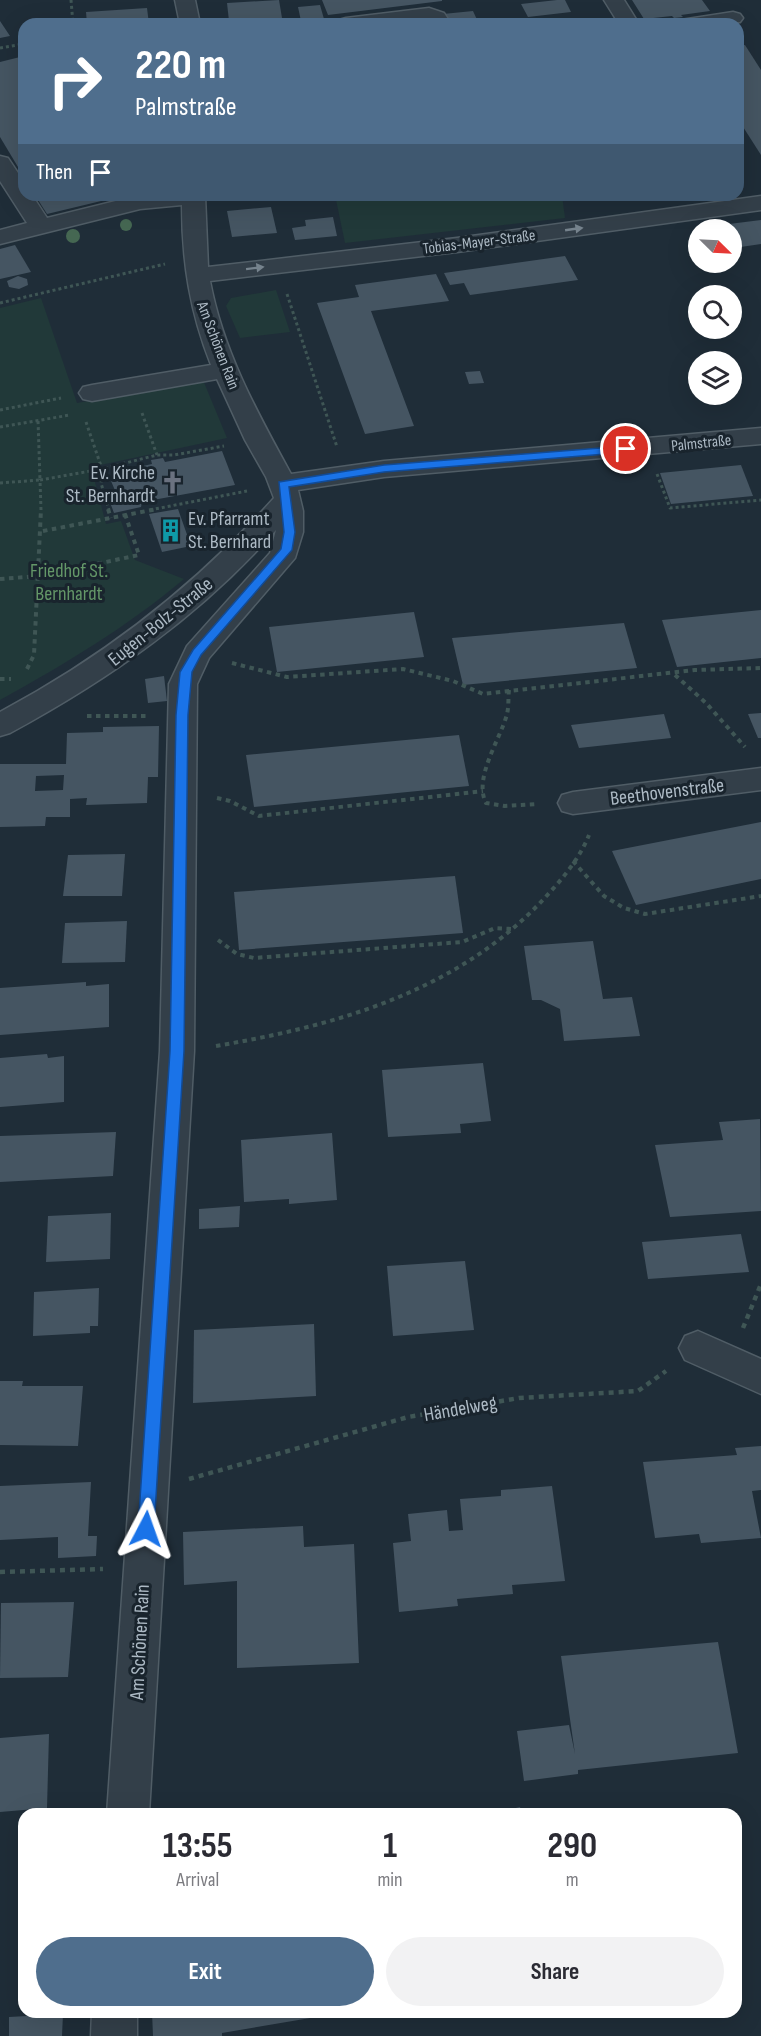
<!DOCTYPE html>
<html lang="en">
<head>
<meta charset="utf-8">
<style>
  body { margin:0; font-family:"Sofia Sans Condensed",sans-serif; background:#f2f2f3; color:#2b2b33; height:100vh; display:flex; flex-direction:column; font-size:22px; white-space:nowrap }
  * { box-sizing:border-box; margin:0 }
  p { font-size:20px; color:#7c7c81 }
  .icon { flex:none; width:33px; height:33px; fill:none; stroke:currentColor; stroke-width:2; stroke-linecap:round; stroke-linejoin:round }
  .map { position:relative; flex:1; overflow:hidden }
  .details { position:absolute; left:18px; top:1808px; width:724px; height:210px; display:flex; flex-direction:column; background:#fff; border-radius:18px; box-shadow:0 6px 24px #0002 }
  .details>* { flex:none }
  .guide { position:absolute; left:18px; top:18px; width:726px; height:183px; border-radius:18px; box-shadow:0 6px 24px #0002; background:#4f6e8d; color:#fff; overflow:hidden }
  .needle { width:39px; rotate:114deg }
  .controls { position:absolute; left:688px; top:219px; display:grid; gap:12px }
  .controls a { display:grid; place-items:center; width:54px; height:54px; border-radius:50%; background:#fff; box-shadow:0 6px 24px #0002; font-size:30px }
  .pin { position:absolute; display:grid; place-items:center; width:51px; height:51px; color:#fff; margin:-26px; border:3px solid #fff; border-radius:50%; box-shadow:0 2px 6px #0007 }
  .me { position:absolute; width:66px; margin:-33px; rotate:4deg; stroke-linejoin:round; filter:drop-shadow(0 0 4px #0008) }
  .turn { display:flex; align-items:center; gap:21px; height:126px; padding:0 18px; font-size:27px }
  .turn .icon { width:78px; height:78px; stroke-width:2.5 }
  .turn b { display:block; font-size:42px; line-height:51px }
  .then { display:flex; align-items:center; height:57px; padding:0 18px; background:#0003; gap:12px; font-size:22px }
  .eta { display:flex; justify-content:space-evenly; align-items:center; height:102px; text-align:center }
  .eta b { font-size:36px; font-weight:700; line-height:42px }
  .cta { display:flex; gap:12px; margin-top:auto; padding:12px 18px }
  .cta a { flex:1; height:69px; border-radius:36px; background:#4f6e8d; color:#fff; font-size:24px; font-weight:700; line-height:69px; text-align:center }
  .cta a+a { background:#f2f2f3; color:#2b2b33 }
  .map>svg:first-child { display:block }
  .green { fill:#213939 }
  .building { fill:#455562; fill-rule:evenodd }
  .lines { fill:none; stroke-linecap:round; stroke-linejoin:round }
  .minor-casing { stroke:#505d66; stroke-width:3 }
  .path-far2 { stroke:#3f5655; stroke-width:3; stroke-dasharray:3 3; stroke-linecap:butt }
  .path-far1 { stroke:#3f5655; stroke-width:4; stroke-dasharray:4.5 4.5; stroke-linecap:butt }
  .path { stroke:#3f5655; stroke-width:4.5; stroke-dasharray:5 5; stroke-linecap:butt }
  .minor { fill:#333f49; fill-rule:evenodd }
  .tree { fill:#456752 }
  .oneway { fill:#76838d }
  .route { fill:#1a73e8; stroke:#114b97; stroke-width:1.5 }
  .labels { text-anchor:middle; stroke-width:6; stroke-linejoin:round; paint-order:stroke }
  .far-street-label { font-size:16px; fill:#adbac5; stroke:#19242d }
  .poi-label { font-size:20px; fill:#adbac5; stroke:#19242d; text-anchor:end }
  .park-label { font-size:20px; fill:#649768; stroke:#19242d }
  .street-label { font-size:20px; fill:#adbac5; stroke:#19242d }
</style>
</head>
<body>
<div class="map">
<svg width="761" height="2036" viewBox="0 0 761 2036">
  <rect width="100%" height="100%" fill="#1f2d38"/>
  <!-- green -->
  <g class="green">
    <polygon points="335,195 562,195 565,218 345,243"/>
    <polygon points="276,290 290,332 240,338 226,306 231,298"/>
    <path d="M 41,298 L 77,403 L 203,380 L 227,438 L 91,467 L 106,524 L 121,521 L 135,560 L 184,579 C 127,627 65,664 0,700 L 0,308 Z"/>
  </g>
  <!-- building -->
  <g class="building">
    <polygon points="279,0 282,18 229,21 227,3"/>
    <polygon points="322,0 442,0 442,1 328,15"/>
    <polygon points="557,0 565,0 571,12 528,17 521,4"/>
    <polygon points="632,0 702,0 710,11 681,15 683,17 674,18 672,16 644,19"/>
    <polygon points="320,5 324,19 301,21 298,7"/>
    <polygon points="147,8 149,24 87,24 86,12"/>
    <polygon points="473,11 479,24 447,24 443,14"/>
    <polygon points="0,21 10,36 0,38"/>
    <polygon points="745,45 761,70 761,155 738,119 738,46"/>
    <polygon points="24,56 24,177 0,137 0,62"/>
    <polygon points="35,195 122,195 122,196 47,214"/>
    <polygon points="234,195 274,195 274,197 235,200"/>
    <polygon points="271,207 277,233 232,237 227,211"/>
    <polygon points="333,217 337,236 295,240 292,228 306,226 305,220"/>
    <polygon points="761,220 761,244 734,248 732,230 723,230 721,225"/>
    <polygon points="15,245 31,272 0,279 0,249"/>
    <polygon points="565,256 578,280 470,295 464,283 450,285 444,273"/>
    <polygon points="436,274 449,301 371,311 414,426 365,434 317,303 359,297 355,285"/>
    <polygon points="18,276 27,279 28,285 19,289 9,287 7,281"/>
    <polygon points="480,371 484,383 469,384 465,372"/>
    <polygon points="222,451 235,485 142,502 141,507 114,513 108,497 117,495 111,481 118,480 115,472 152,464 151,460 163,458 165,462"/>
    <polygon points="741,465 753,496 671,504 660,473"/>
    <polygon points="178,509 191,546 162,552 149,514"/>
    <polygon points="761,610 761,658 677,667 662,620"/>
    <polygon points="414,612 424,657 277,672 269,627"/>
    <polygon points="624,623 637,668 463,685 452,638"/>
    <polygon points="164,676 167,701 148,703 145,679"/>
    <polygon points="761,713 761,738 758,738 748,714"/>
    <polygon points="664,714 671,738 579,748 571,725"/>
    <path d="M 159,726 L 158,777 L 148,777 L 147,803 L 86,805 L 87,798 L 70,799 L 70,817 L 46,817 L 45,826 L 0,827 L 0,764 L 66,764 L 67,733 L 103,732 L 103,727 ZM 64,775 L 63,790 L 35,791 L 36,776 Z"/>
    <polygon points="459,735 469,786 254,807 246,755"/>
    <polygon points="761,822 761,879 636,905 612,851"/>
    <polygon points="125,854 122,896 63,896 68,855"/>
    <polygon points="455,876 463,933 239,950 234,892"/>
    <polygon points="127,921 125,962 62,963 65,923"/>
    <polygon points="593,941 603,999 632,997 640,1036 564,1041 560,1009 541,1000 532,1000 524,946"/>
    <polygon points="86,982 86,986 109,984 109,1027 0,1035 0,988"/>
    <polygon points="47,1054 48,1058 64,1056 64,1102 0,1107 0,1058"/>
    <polygon points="483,1063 491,1121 460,1124 461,1133 388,1137 382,1070"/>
    <polygon points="760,1119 761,1211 670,1217 655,1145 723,1140 719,1122"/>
    <polygon points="116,1132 113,1176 0,1182 0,1136"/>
    <polygon points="332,1133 337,1200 289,1204 289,1199 244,1202 241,1140"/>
    <polygon points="240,1206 239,1227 199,1229 199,1209"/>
    <polygon points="111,1213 110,1259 46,1262 48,1216"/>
    <polygon points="741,1234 749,1272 648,1279 642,1242"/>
    <polygon points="465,1261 474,1330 393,1336 387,1266"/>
    <polygon points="99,1288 98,1326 90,1326 90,1333 33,1336 34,1292"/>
    <polygon points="314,1324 316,1396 193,1403 194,1330"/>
    <polygon points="0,1381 23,1381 22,1386 83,1386 78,1446 0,1445"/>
    <polygon points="761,1446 761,1490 752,1491 761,1538 701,1543 699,1534 655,1538 643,1462 737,1455 735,1448"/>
    <polygon points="91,1482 88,1536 97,1536 96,1556 58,1558 58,1537 0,1540 0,1486"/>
    <polygon points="552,1486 565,1581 512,1585 513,1594 457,1599 458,1606 399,1612 393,1543 411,1541 408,1514 447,1510 449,1531 463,1530 460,1499 501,1496 501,1490"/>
    <polygon points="303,1526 304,1547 354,1544 359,1663 237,1668 237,1581 184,1585 183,1532"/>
    <polygon points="74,1602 68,1677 0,1678 1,1603"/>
    <polygon points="718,1642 738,1753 578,1770 578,1774 524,1781 517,1731 569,1725 575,1754 561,1656"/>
    <polygon points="49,1734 47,1808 0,1812 0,1738"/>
    <polygon points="520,1807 522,1814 477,1814 498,1808 499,1812"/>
    <polygon points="152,2012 327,2012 328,2015 222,2033 222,2036 153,2036"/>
    <polygon points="63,2014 62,2036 9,2036 9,2017"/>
  </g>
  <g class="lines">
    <defs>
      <g id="minor">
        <polygon points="175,0 195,0 200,24 180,24"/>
        <polygon points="604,0 624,0 639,24 619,24"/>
        <polygon points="429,8 444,13 451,24 431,24 427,20 398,24 336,24 339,20 346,18"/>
        <polygon points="733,12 740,14 743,18 740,22 678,24 681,20"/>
        <path d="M 0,156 L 8,158 L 24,182 L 24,195 L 32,195 L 47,218 L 140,195 L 205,195 L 208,267 L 457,238 L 761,196 L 761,210 L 457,252 L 210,281 C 223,351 257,412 291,474 L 384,461 L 761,428 L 761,444 L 384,477 L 298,490 L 303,511 L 303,532 L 295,558 L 209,658 L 197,684 L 194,1051 L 149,1814 L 107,1814 L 160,1051 L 169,684 L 187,646 L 270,553 L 276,530 C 201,615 110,679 10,733 L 0,736 L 0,712 C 105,656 194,587 274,498 L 266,477 L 245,440 L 217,379 L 92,401 L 83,399 L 79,393 L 83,387 L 92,385 L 211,365 C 190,312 182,262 182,205 L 140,209 L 0,244 L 0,230 L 27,223 L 0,181 Z"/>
        <polygon points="761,768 761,790 573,814 562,811 558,803 562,795 573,792"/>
        <polygon points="698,1331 761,1359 761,1394 685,1360 679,1348 685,1336"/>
        <polygon points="92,2012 137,2012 137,2036 91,2036"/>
      </g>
    </defs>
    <!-- minor casing -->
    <use href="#minor" class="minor-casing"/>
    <!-- path-far2 -->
    <g class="path-far2">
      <polyline points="71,0 73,24"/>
      <polyline points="0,48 24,44"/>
      <polyline points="287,294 337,447"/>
      <polyline points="0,303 165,264"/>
      <polyline points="0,410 61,398"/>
      <polyline points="142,413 157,455"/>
      <polyline points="86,422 102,469 101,483 109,510"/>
      <polyline points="0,427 70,415"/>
      <polyline points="657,474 670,508 761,500"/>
      <polyline points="0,483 40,480 38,420"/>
      <polyline points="41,510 40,480 102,469 157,455 174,455 224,446"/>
      <polyline points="150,510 247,491"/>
    </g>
    <!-- path-far1 -->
    <g class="path-far1">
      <polyline points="108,509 111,518"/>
      <polyline points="43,531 157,509"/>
      <polyline points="0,579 39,576 139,555 125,514"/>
      <polyline points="232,663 287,677 403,669 453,681 483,694 695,670 761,668"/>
      <polyline points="27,669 34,655 41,509"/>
      <polyline points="675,675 706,703 745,747"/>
      <polyline points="0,679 11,679"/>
      <path d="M 509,690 C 508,698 509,706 507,714 C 501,738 473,778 486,803 L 505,806 L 538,804"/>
      <polyline points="87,716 148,716"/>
      <polyline points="217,798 230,801 259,816 483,791"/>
      <polyline points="573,861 604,896 624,908 645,914 761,896"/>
      <polyline points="218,940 237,954 254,958 462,942 495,928 513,929"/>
      <path d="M 216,1046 C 334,1026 452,993 538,905 C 558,884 578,862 589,835"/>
    </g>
    <!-- path -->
    <g class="path">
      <polyline points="743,1328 761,1284"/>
      <polyline points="189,1479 408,1417 519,1398 638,1391 666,1371"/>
      <polyline points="0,1572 103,1569"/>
    </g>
    <!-- minor -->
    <use href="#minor" class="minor"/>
  </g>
  <!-- trees -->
  <g class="tree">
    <circle cx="126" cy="225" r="6"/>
    <circle cx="73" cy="236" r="7"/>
  </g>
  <!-- one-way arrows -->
  <defs><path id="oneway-solid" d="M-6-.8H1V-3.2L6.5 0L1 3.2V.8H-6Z" transform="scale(1.5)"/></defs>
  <g class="oneway">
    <use href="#oneway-solid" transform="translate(574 229) rotate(-8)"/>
    <use href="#oneway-solid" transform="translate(255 268) rotate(-7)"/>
  </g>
  <!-- route -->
  <polygon class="route" points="626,446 631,449 630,452 384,472 289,487 295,532 292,550 201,655 192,672 188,715 184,1051 154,1529 152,1534 146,1536 140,1534 138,1529 170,1051 176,715 180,672 193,650 281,549 284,532 279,482 384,465"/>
  <!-- icons -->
  <defs>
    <symbol id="church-bare" viewBox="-9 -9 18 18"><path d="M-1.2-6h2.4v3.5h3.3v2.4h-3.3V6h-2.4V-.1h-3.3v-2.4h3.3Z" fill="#6b7280" stroke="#19242d" stroke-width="2.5" paint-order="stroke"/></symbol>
    <symbol id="building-bare" viewBox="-9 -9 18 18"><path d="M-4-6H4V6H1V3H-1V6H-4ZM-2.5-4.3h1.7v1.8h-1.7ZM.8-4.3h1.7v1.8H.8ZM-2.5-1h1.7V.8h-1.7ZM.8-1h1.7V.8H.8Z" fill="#0f9aa8" stroke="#19242d" stroke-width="2.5" paint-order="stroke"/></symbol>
  </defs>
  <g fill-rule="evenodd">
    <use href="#church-bare" x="156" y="466" width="33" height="33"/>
    <use href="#building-bare" x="154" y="514" width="33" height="33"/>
  </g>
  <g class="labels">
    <!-- far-street labels -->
    <g class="far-street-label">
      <text transform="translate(479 241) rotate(-7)" y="6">Tobias-Mayer-Straße</text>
      <text transform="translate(219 345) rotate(69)" y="6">Am Schönen Rain</text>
      <text transform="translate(701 442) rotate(-6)" y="6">Palmstraße</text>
    </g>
    <!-- poi labels -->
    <g class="poi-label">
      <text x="155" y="479">Ev. Kirche<tspan x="155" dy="23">St. Bernhardt</tspan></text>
      <text x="188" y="525" text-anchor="start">Ev. Pfarramt<tspan x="188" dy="23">St. Bernhard</tspan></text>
    </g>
    <!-- park labels -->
    <g class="park-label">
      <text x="69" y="577">Friedhof St.<tspan x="69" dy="23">Bernhardt</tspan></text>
    </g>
    <!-- street labels -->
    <g class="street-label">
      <text transform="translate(160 621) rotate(-39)" y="7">Eugen-Bolz-Straße</text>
      <text transform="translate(667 791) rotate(-7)" y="7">Beethovenstraße</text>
      <text transform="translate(460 1408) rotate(-10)" y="7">Händelweg</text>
      <text transform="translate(139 1642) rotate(-87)" y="7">Am Schönen Rain</text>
    </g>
  </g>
</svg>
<div class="controls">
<a><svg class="needle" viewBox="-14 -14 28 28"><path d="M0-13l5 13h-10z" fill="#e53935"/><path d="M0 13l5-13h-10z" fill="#7c7c81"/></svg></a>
<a><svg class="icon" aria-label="search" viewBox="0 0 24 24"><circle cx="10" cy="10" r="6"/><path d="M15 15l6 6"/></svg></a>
<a><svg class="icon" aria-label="layers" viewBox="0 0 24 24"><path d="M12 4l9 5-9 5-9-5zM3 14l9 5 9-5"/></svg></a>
</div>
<div class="pin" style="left:626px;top:449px;background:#d93025"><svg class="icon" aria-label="arrive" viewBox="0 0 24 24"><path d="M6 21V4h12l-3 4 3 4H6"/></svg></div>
<svg class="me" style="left:146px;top:1529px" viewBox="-20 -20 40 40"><path d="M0-17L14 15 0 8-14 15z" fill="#1a73e8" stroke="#fff" stroke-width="4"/></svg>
<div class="guide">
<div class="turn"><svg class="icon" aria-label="right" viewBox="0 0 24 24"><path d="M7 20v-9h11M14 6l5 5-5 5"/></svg><div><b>220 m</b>Palmstraße</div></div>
<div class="then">Then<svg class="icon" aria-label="arrive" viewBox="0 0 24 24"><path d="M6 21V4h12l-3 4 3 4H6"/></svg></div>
</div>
<section class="details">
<div class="eta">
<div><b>13:55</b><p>Arrival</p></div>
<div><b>1</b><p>min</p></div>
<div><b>290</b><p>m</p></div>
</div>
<div class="cta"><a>Exit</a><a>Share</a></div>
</section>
</div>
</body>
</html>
